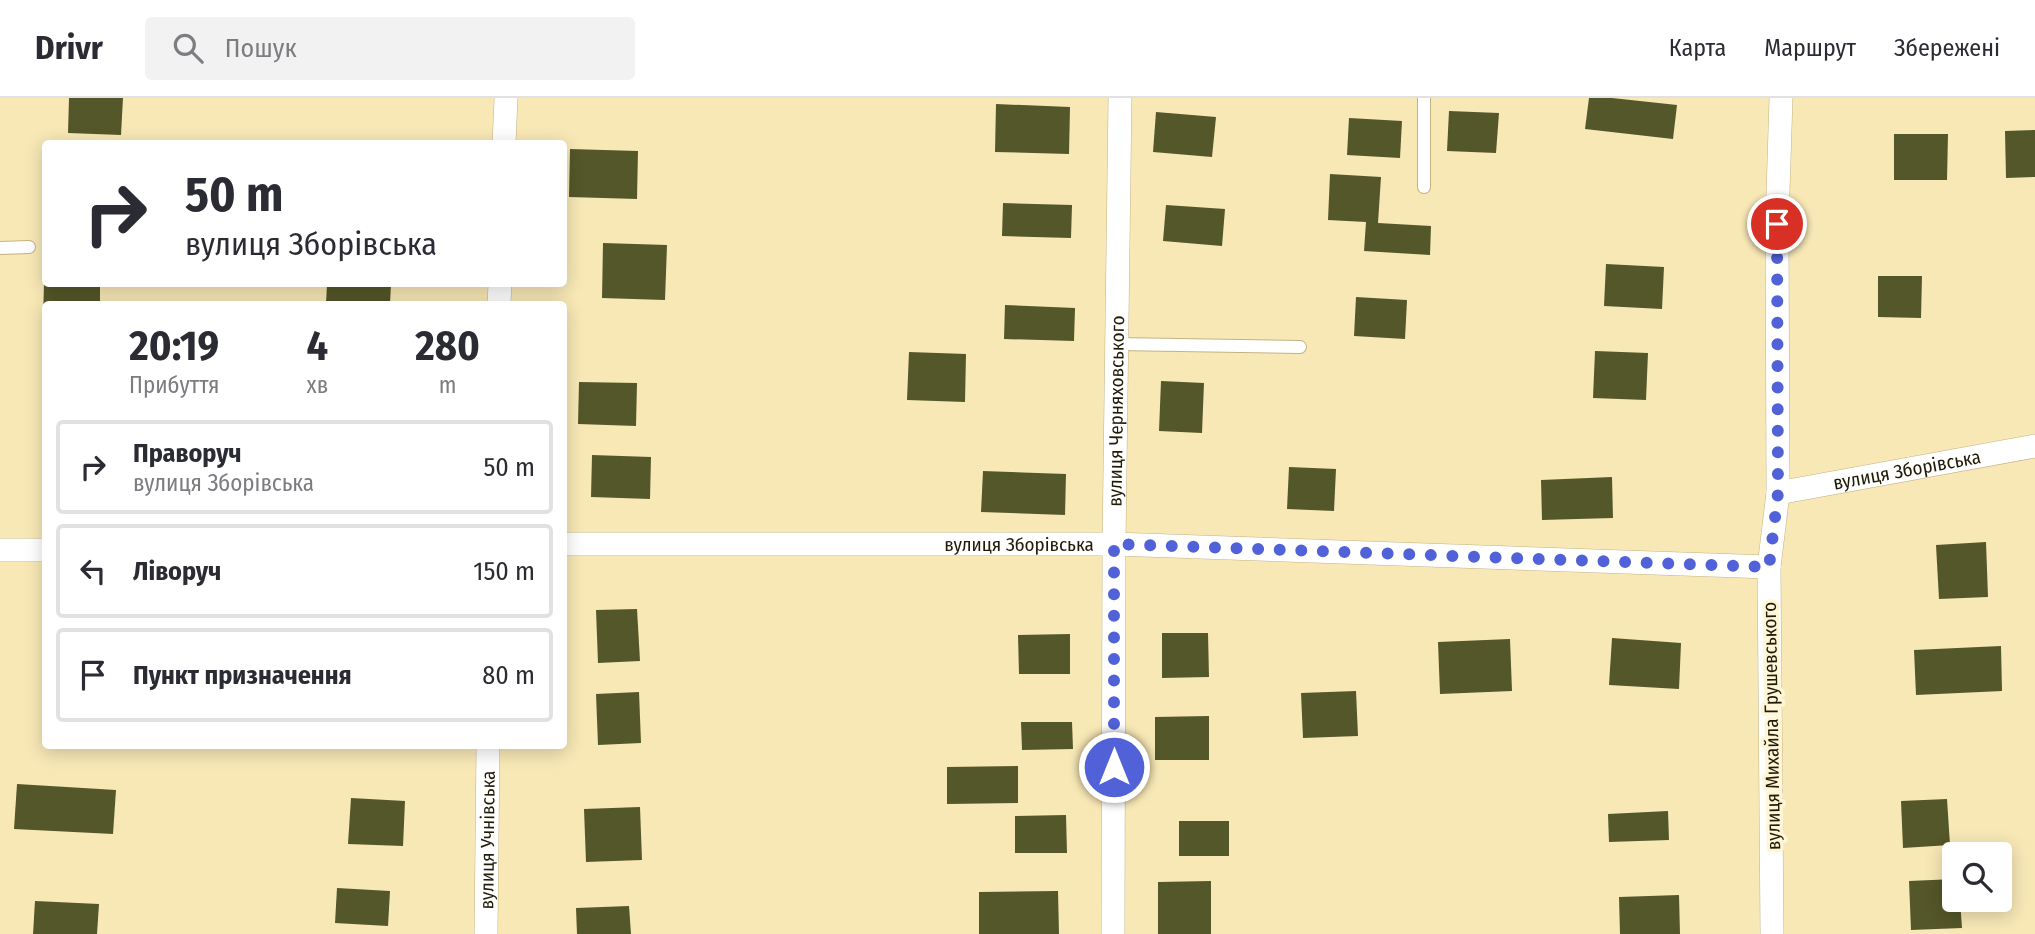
<!DOCTYPE html>
<html lang="uk">
<head>
<meta charset="utf-8">
<style>
  body { margin:0; font-family:"Fira Sans Condensed",sans-serif; background:#f2f2f3; color:#2b2b33; height:100vh; display:flex; flex-direction:column; font-size:26px; white-space:nowrap }
  * { box-sizing:border-box; margin:0 }
  p { font-size:23px; color:#7c7c81 }
  .icon { flex:none; width:38px; height:38px; fill:none; stroke:currentColor; stroke-width:2; stroke-linecap:round; stroke-linejoin:round }
  .map { position:relative; flex:1; overflow:hidden }
  .sheet { position:absolute; left:42px; top:203px; width:525px; height:448px; display:flex; flex-direction:column; background:#fff; border-radius:7px; box-shadow:0 4px 18px #0003 }
  .sheet>* { flex:none }
  .hud { position:absolute; left:42px; top:42px; width:525px; height:147px; border-radius:7px; box-shadow:0 4px 18px #0003; background:#fff; color:#2b2b33; overflow:hidden }
  .tools { position:absolute; left:1942px; top:744px; display:grid; gap:14px }
  .tools a { display:grid; place-items:center; width:70px; height:70px; border-radius:7px; background:#fff; box-shadow:0 4px 18px #0003; font-size:35px }
  .pin { position:absolute; display:grid; place-items:center; width:60px; height:60px; color:#fff; margin:-30px; border:4px solid #fff; border-radius:50%; box-shadow:0 2px 7px #0007 }
  .me { position:absolute; width:77px; margin:-38px; rotate:0deg; stroke-linejoin:round; filter:drop-shadow(0 0 5px #0008) }
  .turn { display:flex; align-items:center; gap:24px; height:147px; padding:0 28px; font-size:32px }
  .turn .icon { width:91px; height:91px; stroke-width:2.5 }
  .turn b { display:block; font-size:49px; line-height:60px }
  .eta { display:flex; justify-content:space-evenly; align-items:center; height:119px; text-align:center }
  .eta b { font-size:42px; font-weight:700; line-height:49px }
  ul { padding:0; list-style:none }
  li { display:flex; align-items:center; gap:21px; height:94px; margin:0 14px 10px; padding:0 14px; border:4px solid #e1e1e2; border-radius:7px }
  li div { flex:1 }
  li b { display:block; font-size:26px }
  li em { font-style:normal }
  header { display:flex; align-items:center; gap:42px; box-sizing:border-box; height:98px; padding:0 35px; background:#fff; border-bottom:2px solid #e1e1e2 }
  header strong { font-size:33px }
  nav { display:flex; gap:38px; margin-inline-start:auto; font-size:24px }
  .search { width:490px; height:63px; background:#f2f2f3; display:flex; align-items:center; gap:18px; box-sizing:border-box; padding:0 24px; border-radius:7px; color:#7c7c81; font-size:26px }
  .map>svg:first-child { display:block }
  .building { fill:#545729 }
  .lines { fill:none; stroke-linecap:round; stroke-linejoin:round }
  .lane-casing { stroke:#c3b383; stroke-width:14 }
  .street-casing { stroke:#c3b383; stroke-width:24 }
  .lane { stroke:#fff; stroke-width:12 }
  .street { stroke:#fff; stroke-width:23 }
  .route { stroke:#5162d8; stroke-width:12; stroke-dasharray:0 21.6 }
  .labels { text-anchor:middle; stroke-width:7; stroke-linejoin:round; paint-order:stroke }
  .street-label { font-size:19px; fill:#201a07; stroke:#fff6d8 }
</style>
</head>
<body>
<header>
<strong>Drivr</strong>
<div class="search"><svg class="icon" aria-label="search" viewBox="0 0 24 24"><circle cx="10" cy="10" r="6"/><path d="M15 15l6 6"/></svg>Пошук</div>
<nav><a>Карта</a><a>Маршрут</a><a>Збережені</a></nav>
</header>
<div class="map">
<svg width="2035" height="836" viewBox="0 0 2035 836">
  <rect width="100%" height="100%" fill="#f8e8b6"/>
  <!-- building -->
  <g class="building">
    <polygon points="69,0 123,0 121,37 68,35"/>
    <polygon points="1589,0 1612,0 1677,7 1673,41 1585,31"/>
    <polygon points="996,6 1070,9 1069,56 995,54"/>
    <polygon points="1449,13 1499,15 1496,55 1447,53"/>
    <polygon points="1156,14 1216,19 1212,59 1153,54"/>
    <polygon points="1349,20 1402,23 1400,60 1347,57"/>
    <polygon points="2035,32 2035,79 2006,80 2005,33"/>
    <polygon points="1894,36 1948,36 1947,82 1894,82"/>
    <polygon points="570,51 638,53 637,101 569,99"/>
    <polygon points="1330,76 1381,79 1378,125 1431,128 1430,157 1364,153 1366,124 1328,122"/>
    <polygon points="1003,105 1072,107 1071,140 1002,138"/>
    <polygon points="1166,107 1225,111 1222,148 1163,143"/>
    <polygon points="603,145 667,147 665,202 602,200"/>
    <polygon points="1606,166 1664,169 1662,211 1604,208"/>
    <polygon points="1878,178 1922,178 1921,220 1878,219"/>
    <polygon points="44,186 100,186 100,206 46,206 46,220 43,220"/>
    <polygon points="327,186 391,186 390,206 326,206"/>
    <polygon points="1356,199 1407,202 1405,241 1354,238"/>
    <polygon points="1005,207 1075,210 1074,243 1004,241"/>
    <polygon points="1595,253 1648,255 1646,302 1593,300"/>
    <polygon points="909,254 966,256 965,304 907,302"/>
    <polygon points="1161,283 1204,285 1202,335 1159,333"/>
    <polygon points="579,284 637,285 636,328 578,326"/>
    <polygon points="592,357 651,359 650,401 591,399"/>
    <polygon points="1289,369 1336,371 1334,413 1287,411"/>
    <polygon points="983,373 1066,376 1065,417 981,414"/>
    <polygon points="1612,379 1613,420 1542,422 1541,382"/>
    <polygon points="1986,444 1988,499 1939,501 1936,447"/>
    <polygon points="637,511 640,563 598,565 596,512"/>
    <polygon points="1162,535 1208,535 1209,579 1162,580"/>
    <polygon points="1070,536 1070,576 1019,576 1018,537"/>
    <polygon points="1612,540 1681,545 1679,591 1609,587"/>
    <polygon points="1510,541 1512,593 1440,596 1438,544"/>
    <polygon points="2001,548 2002,593 1916,597 1914,552"/>
    <polygon points="1356,593 1358,638 1303,640 1301,595"/>
    <polygon points="639,594 641,645 598,647 596,596"/>
    <polygon points="1209,618 1209,662 1155,662 1155,619"/>
    <polygon points="1021,624 1072,624 1073,651 1022,652"/>
    <polygon points="1018,668 1018,705 947,706 947,669"/>
    <polygon points="17,686 116,692 113,736 14,731"/>
    <polygon points="351,700 405,703 403,748 348,746"/>
    <polygon points="1947,701 1950,747 1903,750 1901,703"/>
    <polygon points="640,709 642,762 586,764 584,711"/>
    <polygon points="1668,713 1669,742 1609,744 1608,716"/>
    <polygon points="1066,717 1067,755 1015,755 1015,718"/>
    <rect x="1179" y="723" width="50" height="35"/>
    <polygon points="1955,781 1955,802 1960,802 1962,830 1911,832 1909,783"/>
    <polygon points="1211,783 1211,836 1158,836 1158,784"/>
    <polygon points="337,790 390,793 388,828 335,825"/>
    <polygon points="1058,793 1059,836 979,836 979,794"/>
    <polygon points="1679,797 1680,836 1620,836 1619,799"/>
    <polygon points="35,803 99,806 97,836 33,836"/>
    <polygon points="629,808 631,836 577,836 576,810"/>
  </g>
  <g class="lines">
    <defs>
      <g id="lane">
        <polyline points="1424,0 1424,89"/>
        <polyline points="0,150 29,149"/>
        <polyline points="1117,246 1300,249"/>
      </g>
      <g id="street">
        <polyline points="504,46 506,0"/>
        <polyline points="499,206 500,186"/>
        <path id="s1" d="M 1778,395 L 2035,348"/>
        <path id="s2" d="M 564,446 L 1114,446 L 1769,469"/>
        <polyline points="0,452 46,452"/>
        <path id="s3" d="M 486,836 L 488,648"/>
        <path id="s4" d="M 1113,836 L 1114,446 L 1120,0"/>
        <polyline points="1772,836 1769,469 1778,395 1777,126 1781,0"/>
      </g>
    </defs>
    <!-- lane casing -->
    <use href="#lane" class="lane-casing"/>
    <!-- street casing -->
    <use href="#street" class="street-casing"/>
    <!-- lane -->
    <use href="#lane" class="lane"/>
    <!-- street -->
    <use href="#street" class="street"/>
  </g>
  <g class="lines">
    <!-- route -->
    <polyline class="route" points="1114,669 1114,446 1769,469 1778,395 1777,126"/>
  </g>
  <g class="labels">
    <!-- street labels -->
    <g class="street-label">
      <text dy="7" stroke="none"><textPath href="#s4" startOffset="523">вулиця Черняховського</textPath></text>
      <text dy="7" stroke="none"><textPath href="#s1" startOffset="131">вулиця Зборівська</textPath></text>
      <text dy="7" stroke="none"><textPath href="#s2" startOffset="455">вулиця Зборівська</textPath></text>
      <text transform="translate(1771 628) rotate(-91)" y="7">вулиця Михайла Грушевського</text>
      <text dy="7" stroke="none"><textPath href="#s3" startOffset="94">вулиця Учнівська</textPath></text>
    </g>
  </g>
</svg>
<div class="tools">
<a><svg class="icon" aria-label="search" viewBox="0 0 24 24"><circle cx="10" cy="10" r="6"/><path d="M15 15l6 6"/></svg></a>
</div>
<div class="pin" style="left:1777px;top:126px;background:#d93025"><svg class="icon" aria-label="arrive" viewBox="0 0 24 24"><path d="M6 21V4h12l-3 4 3 4H6"/></svg></div>
<svg class="me" style="left:1114px;top:669px" viewBox="-20 -20 40 40"><circle r="17" fill="#5162d8" stroke="#fff" stroke-width="3"/><path d="M0-11L8 9 0 5-8 9z" fill="#fff"/></svg>
<div class="hud">
<div class="turn"><svg class="icon" aria-label="right" viewBox="0 0 24 24"><path d="M7 20v-9h11M14 6l5 5-5 5"/></svg><div><b>50 m</b>вулиця Зборівська</div></div>
</div>
<section class="sheet">
<div class="eta">
<div><b>20:19</b><p>Прибуття</p></div>
<div><b>4</b><p>хв</p></div>
<div><b>280</b><p>m</p></div>
</div>
<ul>
<li><svg class="icon" aria-label="right" viewBox="0 0 24 24"><path d="M7 20v-9h11M14 6l5 5-5 5"/></svg><div><b>Праворуч</b><p>вулиця Зборівська</p></div><em>50 m</em></li>
<li><svg class="icon" aria-label="left" viewBox="0 0 24 24"><path d="M17 20v-9H6M10 6l-5 5 5 5"/></svg><div><b>Ліворуч</b></div><em>150 m</em></li>
<li><svg class="icon" aria-label="arrive" viewBox="0 0 24 24"><path d="M6 21V4h12l-3 4 3 4H6"/></svg><div><b>Пункт призначення</b></div><em>80 m</em></li>
</ul>
</section>
</div>
</body>
</html>
